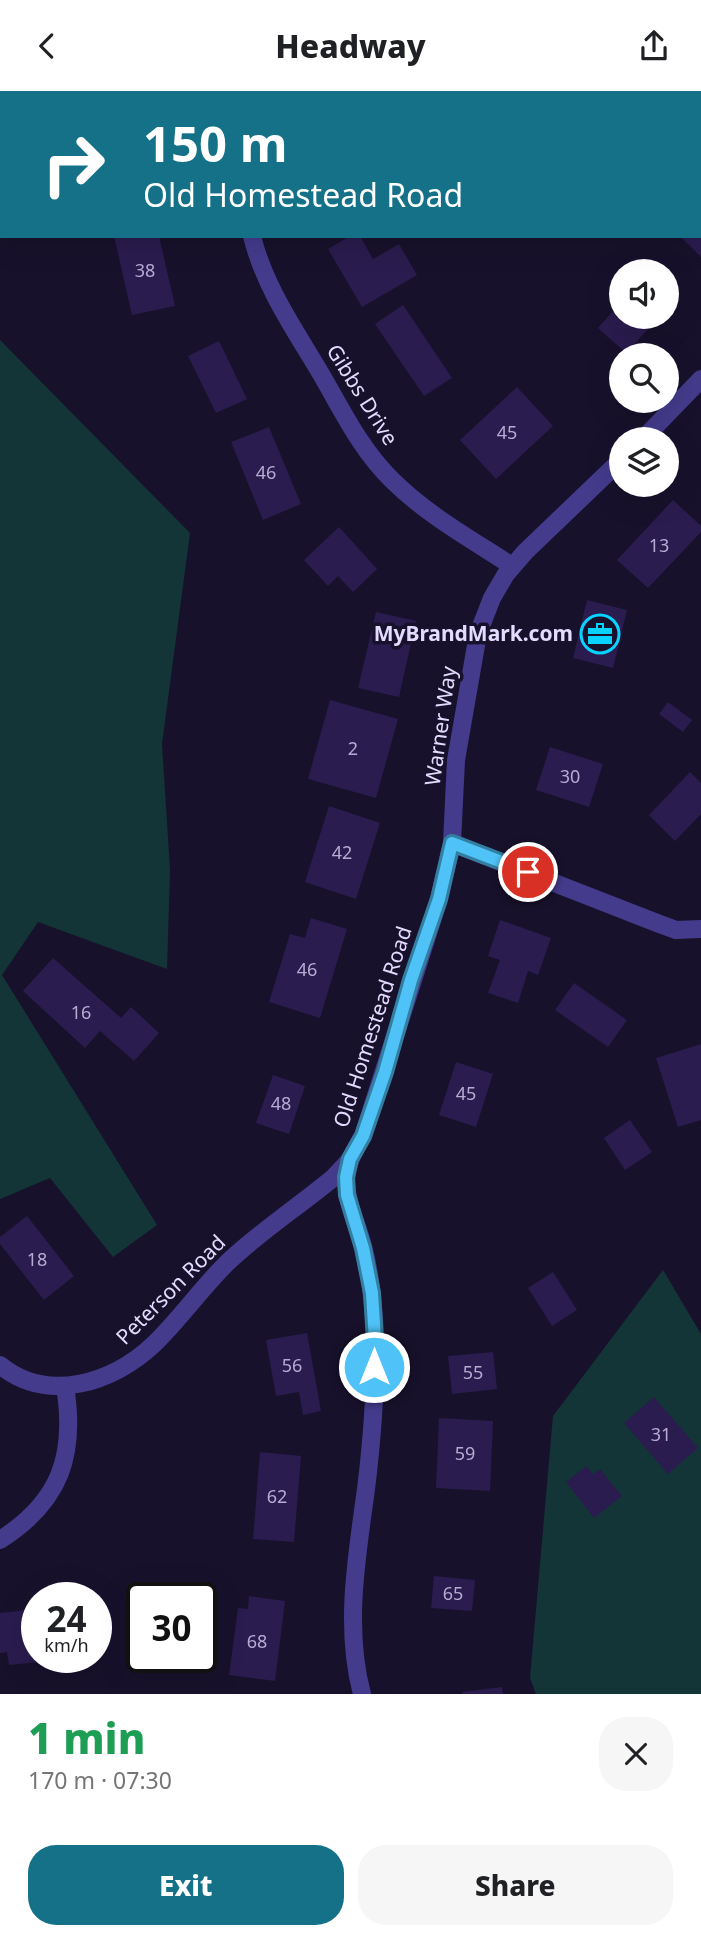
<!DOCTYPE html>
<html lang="en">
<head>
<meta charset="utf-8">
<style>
  body { margin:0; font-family:"Noto Sans",sans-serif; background:#f6f6f6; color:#202124; height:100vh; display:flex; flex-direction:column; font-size:26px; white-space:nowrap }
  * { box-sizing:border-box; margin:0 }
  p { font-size:23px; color:#757577 }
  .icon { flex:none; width:38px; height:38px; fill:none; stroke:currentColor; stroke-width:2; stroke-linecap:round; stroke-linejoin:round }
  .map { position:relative; height:1603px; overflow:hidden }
  .sheet { display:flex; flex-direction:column; background:#fff; flex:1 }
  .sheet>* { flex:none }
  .banner { position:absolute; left:0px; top:0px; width:702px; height:147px; box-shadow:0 7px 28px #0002; background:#157187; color:#fff; overflow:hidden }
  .controls { position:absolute; left:609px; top:168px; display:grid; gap:14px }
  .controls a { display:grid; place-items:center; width:70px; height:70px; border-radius:50%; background:#fff; box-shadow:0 7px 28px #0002; font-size:35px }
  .speed { position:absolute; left:21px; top:1491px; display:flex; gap:14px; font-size:35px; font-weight:700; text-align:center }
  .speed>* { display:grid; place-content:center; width:91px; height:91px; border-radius:50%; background:#fff; box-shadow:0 7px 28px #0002; line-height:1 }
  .speed small { font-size:18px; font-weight:400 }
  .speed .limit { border:4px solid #111; border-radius:10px; background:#fff; color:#111 }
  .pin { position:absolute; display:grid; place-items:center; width:60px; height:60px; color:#fff; margin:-30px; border:4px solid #fff; border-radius:50%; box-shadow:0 2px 7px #0007 }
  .me { position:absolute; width:77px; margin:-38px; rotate:0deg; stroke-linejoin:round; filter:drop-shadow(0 0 5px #0008) }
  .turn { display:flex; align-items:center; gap:24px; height:147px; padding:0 28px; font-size:32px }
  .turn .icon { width:91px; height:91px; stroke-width:2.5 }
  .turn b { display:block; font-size:49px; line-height:60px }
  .round { display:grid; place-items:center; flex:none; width:74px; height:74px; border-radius:28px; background:#f6f6f6 }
  .summary { display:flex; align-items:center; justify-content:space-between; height:119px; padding:0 28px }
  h1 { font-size:42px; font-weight:800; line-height:52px; color:#1e9e55 }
  .button { display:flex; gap:14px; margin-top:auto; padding:14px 28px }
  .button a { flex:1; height:80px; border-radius:28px; background:#157187; color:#fff; font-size:28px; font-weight:800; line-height:80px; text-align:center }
  .button a+a { background:#f6f6f6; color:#202124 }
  header { display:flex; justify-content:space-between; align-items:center; height:91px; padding:0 28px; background:#fff; font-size:32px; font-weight:800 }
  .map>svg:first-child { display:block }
  .green { fill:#133537 }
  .building { fill:#2a1c4e }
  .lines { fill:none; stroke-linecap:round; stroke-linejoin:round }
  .minor { stroke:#443b8c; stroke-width:18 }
  .route-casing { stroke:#337fa1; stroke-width:18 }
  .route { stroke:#4fc3f7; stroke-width:12 }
  .labels { text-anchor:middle; stroke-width:7; stroke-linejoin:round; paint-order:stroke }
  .number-label { font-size:18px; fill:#b5acd3 }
  .street-label { font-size:21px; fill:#e3dcff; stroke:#18112c }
  .poi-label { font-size:21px; font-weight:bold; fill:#e3dcff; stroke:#18112c; text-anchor:end }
</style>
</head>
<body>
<header><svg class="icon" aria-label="back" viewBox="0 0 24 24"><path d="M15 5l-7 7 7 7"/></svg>Headway<svg class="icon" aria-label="share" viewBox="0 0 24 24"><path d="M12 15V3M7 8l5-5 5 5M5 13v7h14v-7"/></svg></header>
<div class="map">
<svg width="701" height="1603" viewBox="0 0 701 1603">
  <rect width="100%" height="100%" fill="#18112c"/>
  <!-- green -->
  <g class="green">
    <polygon points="0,0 85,0 85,1 2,2 0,35"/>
    <polygon points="0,249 190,442 162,653 170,779 167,878 38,831 2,884 157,1134 113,1166 50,1087 0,1108"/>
    <polygon points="663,1179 701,1243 701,1603 536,1603 530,1587 553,1325"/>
  </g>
  <!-- building -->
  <g class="building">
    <polygon points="114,145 159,145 175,215 132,224"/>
    <polygon points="350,145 360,145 373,168 399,153 417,184 362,216 328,158"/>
    <polygon points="680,145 701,145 701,166"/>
    <polygon points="621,211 621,226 659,226 626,262 598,237"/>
    <polygon points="403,214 452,287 424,305 375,233"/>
    <polygon points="219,250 247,308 216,322 188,265"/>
    <polygon points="517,296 553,335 496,388 460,349"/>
    <polygon points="269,336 301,413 263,429 231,351"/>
    <polygon points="673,409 701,435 701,441 648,497 617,469"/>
    <polygon points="339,436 377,478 353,501 338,485 328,495 304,469"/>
    <polygon points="587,509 627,519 613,577 573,567"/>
    <polygon points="376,521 416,530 399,606 358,597"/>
    <polygon points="330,609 398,628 376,707 308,688"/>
    <polygon points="668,611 692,629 683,641 659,623"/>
    <polygon points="550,656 603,673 589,716 536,699"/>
    <polygon points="690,681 701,692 701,723 675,750 649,724"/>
    <polygon points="329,715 380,732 356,808 305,791"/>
    <polygon points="311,827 347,838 320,927 269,911 290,843 305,847"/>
    <polygon points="500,829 551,847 538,884 528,880 518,912 488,902 500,869 488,865"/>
    <polygon points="53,867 121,927 131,916 159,942 134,970 100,940 85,957 23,900"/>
    <polygon points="574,892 627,929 608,956 555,919"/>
    <polygon points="701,953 701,1029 678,1036 656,967"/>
    <polygon points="456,971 493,983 476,1036 439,1024"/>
    <polygon points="273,984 305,995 289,1043 256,1032"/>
    <polygon points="630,1029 652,1061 625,1079 604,1047"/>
    <polygon points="27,1125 74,1185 44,1209 0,1153 0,1146"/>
    <polygon points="553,1181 577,1219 552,1235 528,1197"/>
    <polygon points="307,1242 321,1320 303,1324 299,1301 276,1305 266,1249"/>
    <polygon points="493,1261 497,1298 452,1303 448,1265"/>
    <polygon points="654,1306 698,1357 668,1383 624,1332"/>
    <polygon points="439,1327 493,1330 490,1400 436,1397"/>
    <polygon points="260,1361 301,1365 294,1451 253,1448"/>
    <polygon points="586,1375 593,1383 600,1378 622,1405 594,1427 566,1391"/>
    <polygon points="434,1485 475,1489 472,1520 431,1517"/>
    <polygon points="249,1505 285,1510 275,1590 229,1584 238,1517 248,1518"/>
    <polygon points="37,1518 37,1566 69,1566 69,1568 9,1574 7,1561 0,1562 0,1522"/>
    <polygon points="502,1596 503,1603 463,1603 462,1601"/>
  </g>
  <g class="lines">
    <!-- minor -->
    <g class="minor">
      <polyline points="242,2 242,0"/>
      <polyline points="283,2 289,0"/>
      <path d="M 252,145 C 264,195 295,239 321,283 C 342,319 361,359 392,389 C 427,424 471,448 512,475"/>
      <polyline points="643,348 701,288"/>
      <polyline points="452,752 657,832 676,839 701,838"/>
      <path d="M 0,1274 C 47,1313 113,1292 154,1253 C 181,1227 202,1196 229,1170 C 261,1140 299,1115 333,1087 L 348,1071"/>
      <path d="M 0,1449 C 61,1410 76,1364 65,1295"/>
      <path d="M 362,1603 C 344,1536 357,1465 366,1398 C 372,1349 376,1298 375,1249 C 374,1218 371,1185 363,1155 C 357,1133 346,1111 346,1088 C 347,1071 355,1059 363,1045 L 439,808 L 452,752 L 456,669 L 478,543 L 492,507 L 506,483 L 525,461 L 621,369"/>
    </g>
  </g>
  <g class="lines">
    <defs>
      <polyline id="route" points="374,1276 375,1249 372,1202 363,1157 347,1104 346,1086 350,1068 363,1045 385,981 411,889 439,808 452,752 528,781"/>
    </defs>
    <!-- route casing -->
    <use href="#route" class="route-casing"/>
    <!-- route -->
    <use href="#route" class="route"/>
  </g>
  <!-- icons -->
  <defs>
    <symbol id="office-ring" viewBox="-11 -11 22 22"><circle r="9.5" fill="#18112c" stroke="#08d2ff" stroke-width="1.5"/><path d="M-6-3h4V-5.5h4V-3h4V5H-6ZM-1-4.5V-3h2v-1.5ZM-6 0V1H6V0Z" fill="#08d2ff"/></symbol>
  </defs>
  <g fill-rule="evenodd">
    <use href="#office-ring" x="578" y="521" width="44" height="44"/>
  </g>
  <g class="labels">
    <!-- number labels -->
    <g class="number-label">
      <text x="145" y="186">38</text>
      <text x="507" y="348">45</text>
      <text x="266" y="388">46</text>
      <text x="659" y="461">13</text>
      <text x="353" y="664">2</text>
      <text x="570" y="692">30</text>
      <text x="342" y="768">42</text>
      <text x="307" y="885">46</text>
      <text x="81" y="928">16</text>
      <text x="466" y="1009">45</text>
      <text x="281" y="1019">48</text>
      <text x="37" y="1175">18</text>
      <text x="292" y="1281">56</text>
      <text x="473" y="1288">55</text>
      <text x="661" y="1350">31</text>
      <text x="465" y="1369">59</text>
      <text x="277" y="1412">62</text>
      <text x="453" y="1509">65</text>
      <text x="257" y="1557">68</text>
    </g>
    <!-- street labels -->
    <g class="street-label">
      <text transform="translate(362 304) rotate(58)" y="7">Gibbs Drive</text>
      <text transform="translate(441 635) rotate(-82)" y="7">Warner Way</text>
      <text transform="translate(373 936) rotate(-72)" y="7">Old Homestead Road</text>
      <text transform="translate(171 1199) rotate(-45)" y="7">Peterson Road</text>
    </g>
    <!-- poi labels -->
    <g class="poi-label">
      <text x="573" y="550">MyBrandMark.com</text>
    </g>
  </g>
</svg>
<div class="controls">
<a><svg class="icon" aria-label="sound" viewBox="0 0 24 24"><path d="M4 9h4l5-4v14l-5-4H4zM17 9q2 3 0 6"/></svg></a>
<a><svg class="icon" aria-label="search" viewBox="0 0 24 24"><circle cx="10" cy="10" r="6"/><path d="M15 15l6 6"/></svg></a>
<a><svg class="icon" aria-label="layers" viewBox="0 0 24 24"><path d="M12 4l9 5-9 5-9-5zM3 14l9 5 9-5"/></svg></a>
</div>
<div class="speed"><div>24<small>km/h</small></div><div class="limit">30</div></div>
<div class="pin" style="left:528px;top:781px;background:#d93025"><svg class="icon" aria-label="arrive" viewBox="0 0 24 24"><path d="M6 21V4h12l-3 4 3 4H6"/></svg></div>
<svg class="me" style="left:374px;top:1276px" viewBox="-20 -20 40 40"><circle r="17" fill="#4fc3f7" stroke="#fff" stroke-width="3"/><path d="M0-11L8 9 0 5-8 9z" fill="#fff"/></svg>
<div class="banner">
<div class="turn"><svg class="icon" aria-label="right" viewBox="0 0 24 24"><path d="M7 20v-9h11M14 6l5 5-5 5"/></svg><div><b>150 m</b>Old Homestead Road</div></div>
</div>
</div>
<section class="sheet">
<div class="summary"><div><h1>1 min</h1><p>170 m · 07:30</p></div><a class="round"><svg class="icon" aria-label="close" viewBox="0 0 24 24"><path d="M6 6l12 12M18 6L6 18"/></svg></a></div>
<div class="button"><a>Exit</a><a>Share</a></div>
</section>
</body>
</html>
